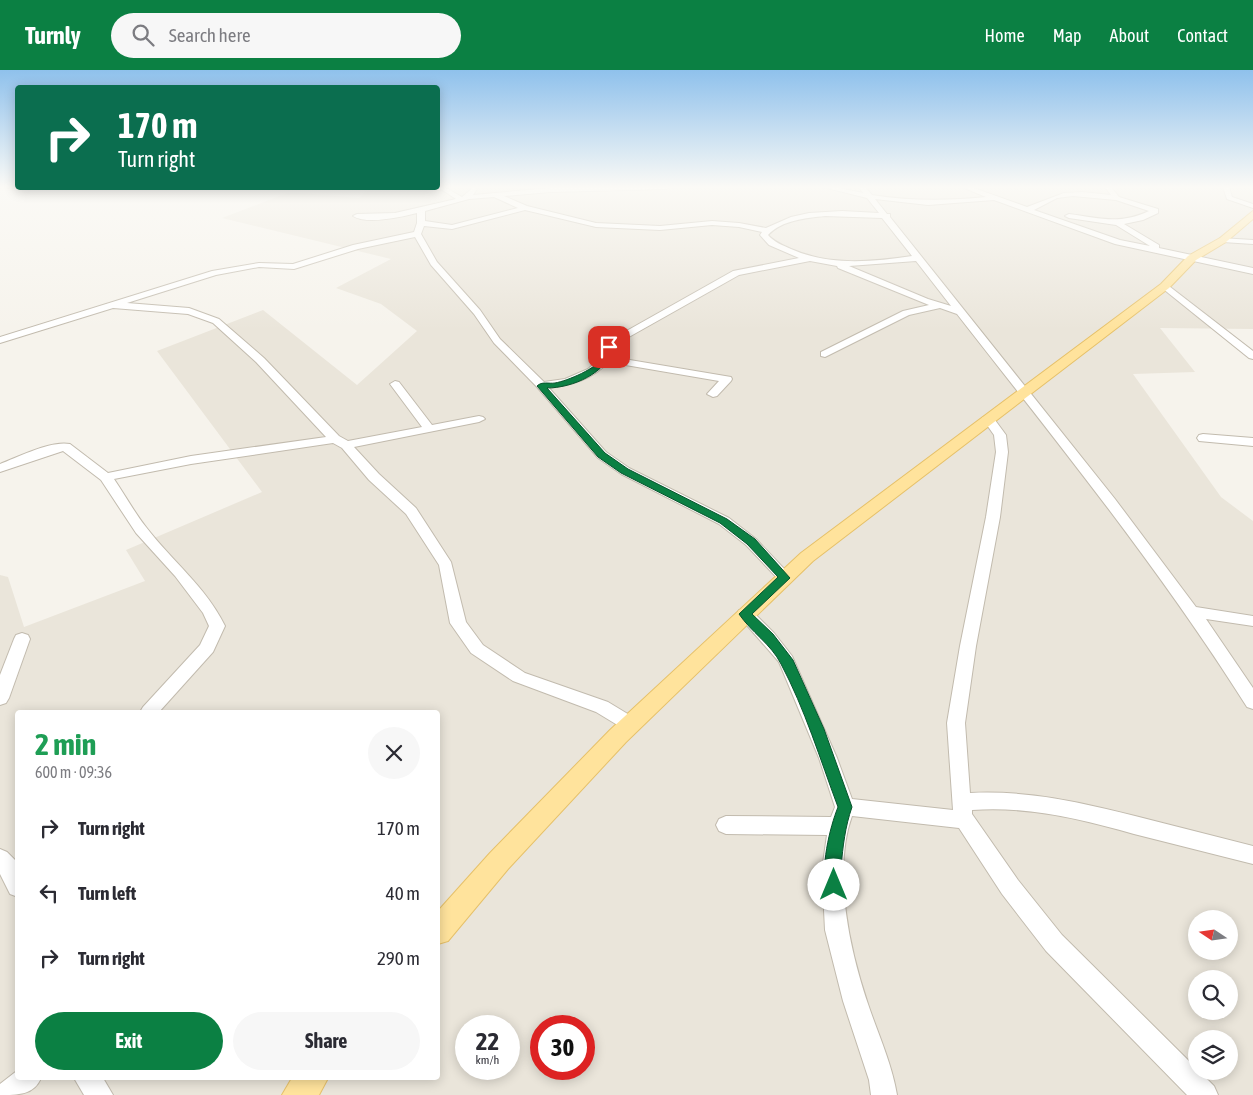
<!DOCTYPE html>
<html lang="en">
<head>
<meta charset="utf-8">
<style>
  body { margin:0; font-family:"Asap Condensed",sans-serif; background:#f7f7f7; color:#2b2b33; height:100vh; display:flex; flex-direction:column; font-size:19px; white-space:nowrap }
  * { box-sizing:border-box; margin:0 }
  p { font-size:16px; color:#7c7c81 }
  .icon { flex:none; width:28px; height:28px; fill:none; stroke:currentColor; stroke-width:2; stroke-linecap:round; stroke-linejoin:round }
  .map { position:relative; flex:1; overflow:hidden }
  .panel { position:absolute; left:15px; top:640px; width:425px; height:370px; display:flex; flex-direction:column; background:#fff; border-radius:5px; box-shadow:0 2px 12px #0003 }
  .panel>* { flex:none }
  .guide { position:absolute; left:15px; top:15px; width:425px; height:105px; border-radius:5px; box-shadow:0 2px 12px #0003; background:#0b6e4f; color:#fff; overflow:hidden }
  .needle { width:32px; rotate:283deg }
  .tools { position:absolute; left:1188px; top:840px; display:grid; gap:10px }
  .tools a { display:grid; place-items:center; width:50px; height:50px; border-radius:50%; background:#fff; box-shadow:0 2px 12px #0003; font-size:25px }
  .speed { position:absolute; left:455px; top:945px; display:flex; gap:10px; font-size:25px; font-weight:700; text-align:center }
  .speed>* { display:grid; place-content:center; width:65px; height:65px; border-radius:50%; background:#fff; box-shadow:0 2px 12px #0003; line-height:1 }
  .speed small { font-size:12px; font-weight:400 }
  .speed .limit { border:8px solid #d22; background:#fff; color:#111 }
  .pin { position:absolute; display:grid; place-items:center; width:42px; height:42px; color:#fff; margin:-21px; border-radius:10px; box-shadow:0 2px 8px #0006 }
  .me { position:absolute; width:55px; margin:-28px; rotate:0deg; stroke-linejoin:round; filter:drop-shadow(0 0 4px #0008) }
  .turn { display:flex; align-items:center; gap:18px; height:105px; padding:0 20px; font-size:22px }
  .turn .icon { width:65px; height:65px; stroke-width:2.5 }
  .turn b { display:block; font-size:35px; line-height:42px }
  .round { display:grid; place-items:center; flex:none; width:52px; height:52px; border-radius:26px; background:#f7f7f7 }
  .overview { display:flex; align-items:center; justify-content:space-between; height:85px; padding:0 20px }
  h1 { font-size:30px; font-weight:700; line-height:38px; color:#1e9e55 }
  .action { display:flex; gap:10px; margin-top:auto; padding:10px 20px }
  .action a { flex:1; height:58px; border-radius:30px; background:#0b8043; color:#fff; font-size:20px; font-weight:700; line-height:58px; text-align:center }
  .action a+a { background:#f7f7f7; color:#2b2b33 }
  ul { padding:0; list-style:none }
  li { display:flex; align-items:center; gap:15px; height:65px; padding:0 20px }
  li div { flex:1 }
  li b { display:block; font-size:19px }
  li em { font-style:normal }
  header { display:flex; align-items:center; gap:30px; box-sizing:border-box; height:70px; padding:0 25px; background:#0b8043; color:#fff }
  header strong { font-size:24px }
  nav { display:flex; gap:28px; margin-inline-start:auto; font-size:18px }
  .search { width:350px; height:45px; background:#f7f7f7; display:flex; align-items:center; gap:12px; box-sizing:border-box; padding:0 18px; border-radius:28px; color:#7c7c81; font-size:19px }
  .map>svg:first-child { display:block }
  .residential { fill:#eae5da; fill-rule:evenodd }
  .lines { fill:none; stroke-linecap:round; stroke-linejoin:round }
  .minor-casing { stroke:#c2bbae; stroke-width:2 }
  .major-casing { stroke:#e6c16a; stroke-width:2 }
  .minor { fill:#fff; fill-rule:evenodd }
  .major { fill:#ffe39c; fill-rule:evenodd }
  .route { fill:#0b8043; stroke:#07532c }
</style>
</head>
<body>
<header>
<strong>Turnly</strong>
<div class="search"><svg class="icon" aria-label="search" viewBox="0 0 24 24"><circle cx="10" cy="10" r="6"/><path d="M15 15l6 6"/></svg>Search here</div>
<nav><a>Home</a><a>Map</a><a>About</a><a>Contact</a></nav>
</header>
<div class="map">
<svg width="1253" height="1025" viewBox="0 0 1253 1025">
  <rect width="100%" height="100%" fill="#f6f3ec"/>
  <!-- residential -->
  <path class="residential" d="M 1253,117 L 1253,259 L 1160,258 L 1195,302 L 1133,304 L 1221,427 L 1253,451 L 1253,1025 L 0,1025 L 0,505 L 8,507 L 24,557 L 145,511 L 126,480 L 262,422 L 157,281 L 263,240 L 357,315 L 417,261 L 381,234 L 336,218 L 391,189 L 222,148 L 290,122 L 359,128 L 369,118 ZM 18,642 L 438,642 L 438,1008 L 18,1008 ZM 1196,849 L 1229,849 L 1229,881 L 1196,881 ZM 1196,909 L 1229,909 L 1229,941 L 1196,941 ZM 466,956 L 509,956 L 509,999 L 466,999 ZM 541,956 L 584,956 L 584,999 L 541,999 ZM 1196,969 L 1229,969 L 1229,1001 L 1196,1001 Z"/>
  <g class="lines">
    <defs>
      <g id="minor">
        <path d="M 438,117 L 444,117 L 462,127 L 474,117 L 477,119 L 473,125 L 550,118 L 669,117 L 666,119 L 550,122 L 504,126 L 527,136 L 596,153 L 660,156 L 712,151 L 739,153 L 766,158 L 791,147 L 809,143 L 842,141 L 879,143 L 867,128 L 823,117 L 834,117 L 863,123 L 859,117 L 865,117 L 872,125 C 910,131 947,131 986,127 L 962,117 L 971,117 L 1027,137 L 1064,123 L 1082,122 L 1111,125 L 1105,117 L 1111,117 L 1119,127 L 1158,139 L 1158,143 L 1143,150 L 1124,154 L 1159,175 L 1159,178 L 1253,198 L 1253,204 L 1115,174 L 994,130 L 928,135 L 875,129 L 887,144 L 890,144 L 890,147 L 1115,429 L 1196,537 L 1253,546 L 1253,556 L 1206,549 L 1253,618 L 1253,639 L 1247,637 C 1160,499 1057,372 957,244 L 940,238 L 909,245 L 825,287 L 821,286 L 821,282 L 903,241 L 929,235 L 838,198 L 837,196 L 810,191 L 739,205 L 620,272 L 612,287 L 731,307 L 732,309 L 731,311 L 717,326 L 713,327 L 707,324 L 719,311 L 608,292 C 593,309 572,315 549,318 L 606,382 L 629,398 L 729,448 L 756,469 L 789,504 L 791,507 L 789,510 L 779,510 L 746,475 L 719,454 L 621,404 L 598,388 L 537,317 L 494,273 L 474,244 L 431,195 L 415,167 L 358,179 L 294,199 L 259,197 L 216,205 L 127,233 L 189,238 L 219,249 L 264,288 L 339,366 L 348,371 L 422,357 L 390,314 L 395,311 L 399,312 L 432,355 L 479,346 L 483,347 L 485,349 L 479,352 L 354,377 L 379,404 L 416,438 L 451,492 L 466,552 L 483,575 L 525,603 L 608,632 L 636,649 L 639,654 L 636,659 L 630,661 L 624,659 L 596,642 L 513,611 L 471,583 L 450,553 L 439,495 L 406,444 L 369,410 L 342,378 L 333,373 L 191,394 L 114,409 C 125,425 134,442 146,457 C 172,491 206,517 225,556 L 213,582 L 159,642 L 140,642 L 143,637 L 200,575 L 209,556 L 203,543 L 175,506 L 136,463 L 101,410 L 63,381 L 0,402 L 0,394 C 18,387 52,370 70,374 L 108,403 L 191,386 L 326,367 L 256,292 L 213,253 L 188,244 L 113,238 L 0,273 L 0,267 L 212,201 L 259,193 L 293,194 L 353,175 L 414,162 L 417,153 L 417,143 C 401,147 367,155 353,146 L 357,144 L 395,143 L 456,129 ZM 1073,126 L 1116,130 L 1149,141 C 1119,155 1100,148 1069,144 L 1065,146 L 1069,148 L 1116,155 L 1150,176 L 1120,170 L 1034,140 L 1057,128 ZM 494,127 L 518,138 L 452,155 L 425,151 L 425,141 L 469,129 ZM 525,140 L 596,157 L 660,160 L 712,155 L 739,157 L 762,162 L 760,165 L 769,175 L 799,188 L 733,201 L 614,268 L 601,288 L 588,299 L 565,309 L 544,312 L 500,269 L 480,240 L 437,192 L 421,164 L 424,156 L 452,159 ZM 825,146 L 882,148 L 912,186 C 872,192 829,196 791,179 C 782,175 774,172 768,165 C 782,150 806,148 825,146 ZM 916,191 L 951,236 L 928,229 L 849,196 Z"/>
        <polygon points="1223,117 1229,117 1232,127 1253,134 1253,138 1227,129"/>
        <polygon points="1220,168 1253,170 1253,174 1223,172 1220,172"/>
        <polygon points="1165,213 1253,281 1253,289 1249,288 1162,218 1161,216"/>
        <path d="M 988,345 L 992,346 L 1006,365 L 1008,382 L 1000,447 L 976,576 L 965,653 L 970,723 C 1027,720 1080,732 1135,746 C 1174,756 1214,766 1253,776 L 1253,794 C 1213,784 1174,774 1134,764 C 1080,749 1029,736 972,740 L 972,744 L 1018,810 L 1062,865 L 1196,998 L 1196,1001 L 1199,1001 L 1214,1016 L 1218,1025 L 1187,1025 L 1046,881 L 1002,824 L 959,758 L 852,746 C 832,801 850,881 868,934 C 878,964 892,994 897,1025 L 871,1025 L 869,1010 L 843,931 L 825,860 L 822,800 L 827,765 L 726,764 L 719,761 L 716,755 L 719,749 L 726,746 L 831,747 L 835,737 L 819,688 L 779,592 L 737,544 L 739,540 L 745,539 L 751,540 L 774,563 L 792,586 L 837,688 L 852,729 L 953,740 L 947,653 L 960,576 L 986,447 L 996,382 L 994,365 L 982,348 Z"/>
        <polygon points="1203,364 1253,368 1253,376 1199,371 1197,368 1199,365"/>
        <polygon points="22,563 28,565 30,569 9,628 6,633 0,635 0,605 14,569 16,565"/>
        <polygon points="0,779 7,782 18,793 18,827 10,824 0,804"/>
        <path d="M 18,1000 L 18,1008 L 41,1008 C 34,1025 18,1025 0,1025 L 0,1014 Z"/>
        <polygon points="74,1008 103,1008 113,1025 84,1025"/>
      </g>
      <g id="major">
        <polygon points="1253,141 1253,149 1226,172 1196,190 1169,218 813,491 626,672 508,799 448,871 438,874 438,841 490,783 610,660 801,483 1161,214 1188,186 1220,168"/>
        <polygon points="292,1008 328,1008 319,1025 282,1025"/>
      </g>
    </defs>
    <!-- minor casing -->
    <use href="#minor" class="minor-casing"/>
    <!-- major casing -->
    <use href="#major" class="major-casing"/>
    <!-- minor -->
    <use href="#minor" class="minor"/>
    <!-- major -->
    <use href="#major" class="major"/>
  </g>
  <!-- sky -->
  <linearGradient id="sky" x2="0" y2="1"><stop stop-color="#8fc1ec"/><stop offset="0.45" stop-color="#fbfaf6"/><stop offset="1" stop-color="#fbfaf6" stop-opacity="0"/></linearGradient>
  <rect width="1253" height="260" fill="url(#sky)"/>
  <!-- route -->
  <path class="route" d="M 607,276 L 613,277 C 608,303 572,318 547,318 L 605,383 L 628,399 L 727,449 L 755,469 L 790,508 L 752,544 L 773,564 L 793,590 L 824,659 L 852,737 C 845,757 843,776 841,797 C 840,805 843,813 839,821 L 834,823 L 828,821 C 819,800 830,757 838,737 C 820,689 805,639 781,594 C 771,574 751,562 739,544 L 778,507 L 747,474 L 720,453 L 621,403 L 598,387 L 537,316 C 542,311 549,314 555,313 C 567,311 598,298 603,287 C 605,284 605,279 607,276 Z"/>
</svg>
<div class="tools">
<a><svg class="needle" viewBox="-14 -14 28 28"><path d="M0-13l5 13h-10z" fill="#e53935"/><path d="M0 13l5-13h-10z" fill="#7c7c81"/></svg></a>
<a><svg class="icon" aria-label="search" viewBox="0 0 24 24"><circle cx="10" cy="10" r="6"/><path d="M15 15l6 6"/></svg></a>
<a><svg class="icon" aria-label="layers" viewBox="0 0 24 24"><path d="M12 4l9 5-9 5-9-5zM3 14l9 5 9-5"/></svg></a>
</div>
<div class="speed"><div>22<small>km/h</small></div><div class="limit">30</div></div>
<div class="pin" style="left:609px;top:277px;background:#d93025"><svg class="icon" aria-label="arrive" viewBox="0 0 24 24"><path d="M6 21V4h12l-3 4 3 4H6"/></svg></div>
<svg class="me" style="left:834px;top:815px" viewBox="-20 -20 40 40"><circle r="19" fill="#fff"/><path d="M0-13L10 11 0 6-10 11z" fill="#0b8043"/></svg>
<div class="guide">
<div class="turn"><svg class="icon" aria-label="right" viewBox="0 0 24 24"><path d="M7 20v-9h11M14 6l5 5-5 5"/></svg><div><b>170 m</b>Turn right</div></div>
</div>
<section class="panel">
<div class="overview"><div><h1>2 min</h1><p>600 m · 09:36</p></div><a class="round"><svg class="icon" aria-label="close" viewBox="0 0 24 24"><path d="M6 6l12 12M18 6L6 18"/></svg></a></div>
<ul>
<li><svg class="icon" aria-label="right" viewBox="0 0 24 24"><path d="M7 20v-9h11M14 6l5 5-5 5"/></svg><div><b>Turn right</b></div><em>170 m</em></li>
<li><svg class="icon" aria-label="left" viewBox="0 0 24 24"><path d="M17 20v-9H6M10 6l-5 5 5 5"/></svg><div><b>Turn left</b></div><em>40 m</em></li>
<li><svg class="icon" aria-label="right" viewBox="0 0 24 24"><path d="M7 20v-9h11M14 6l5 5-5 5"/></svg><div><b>Turn right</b></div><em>290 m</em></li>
</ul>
<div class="action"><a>Exit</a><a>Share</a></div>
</section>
</div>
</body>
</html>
